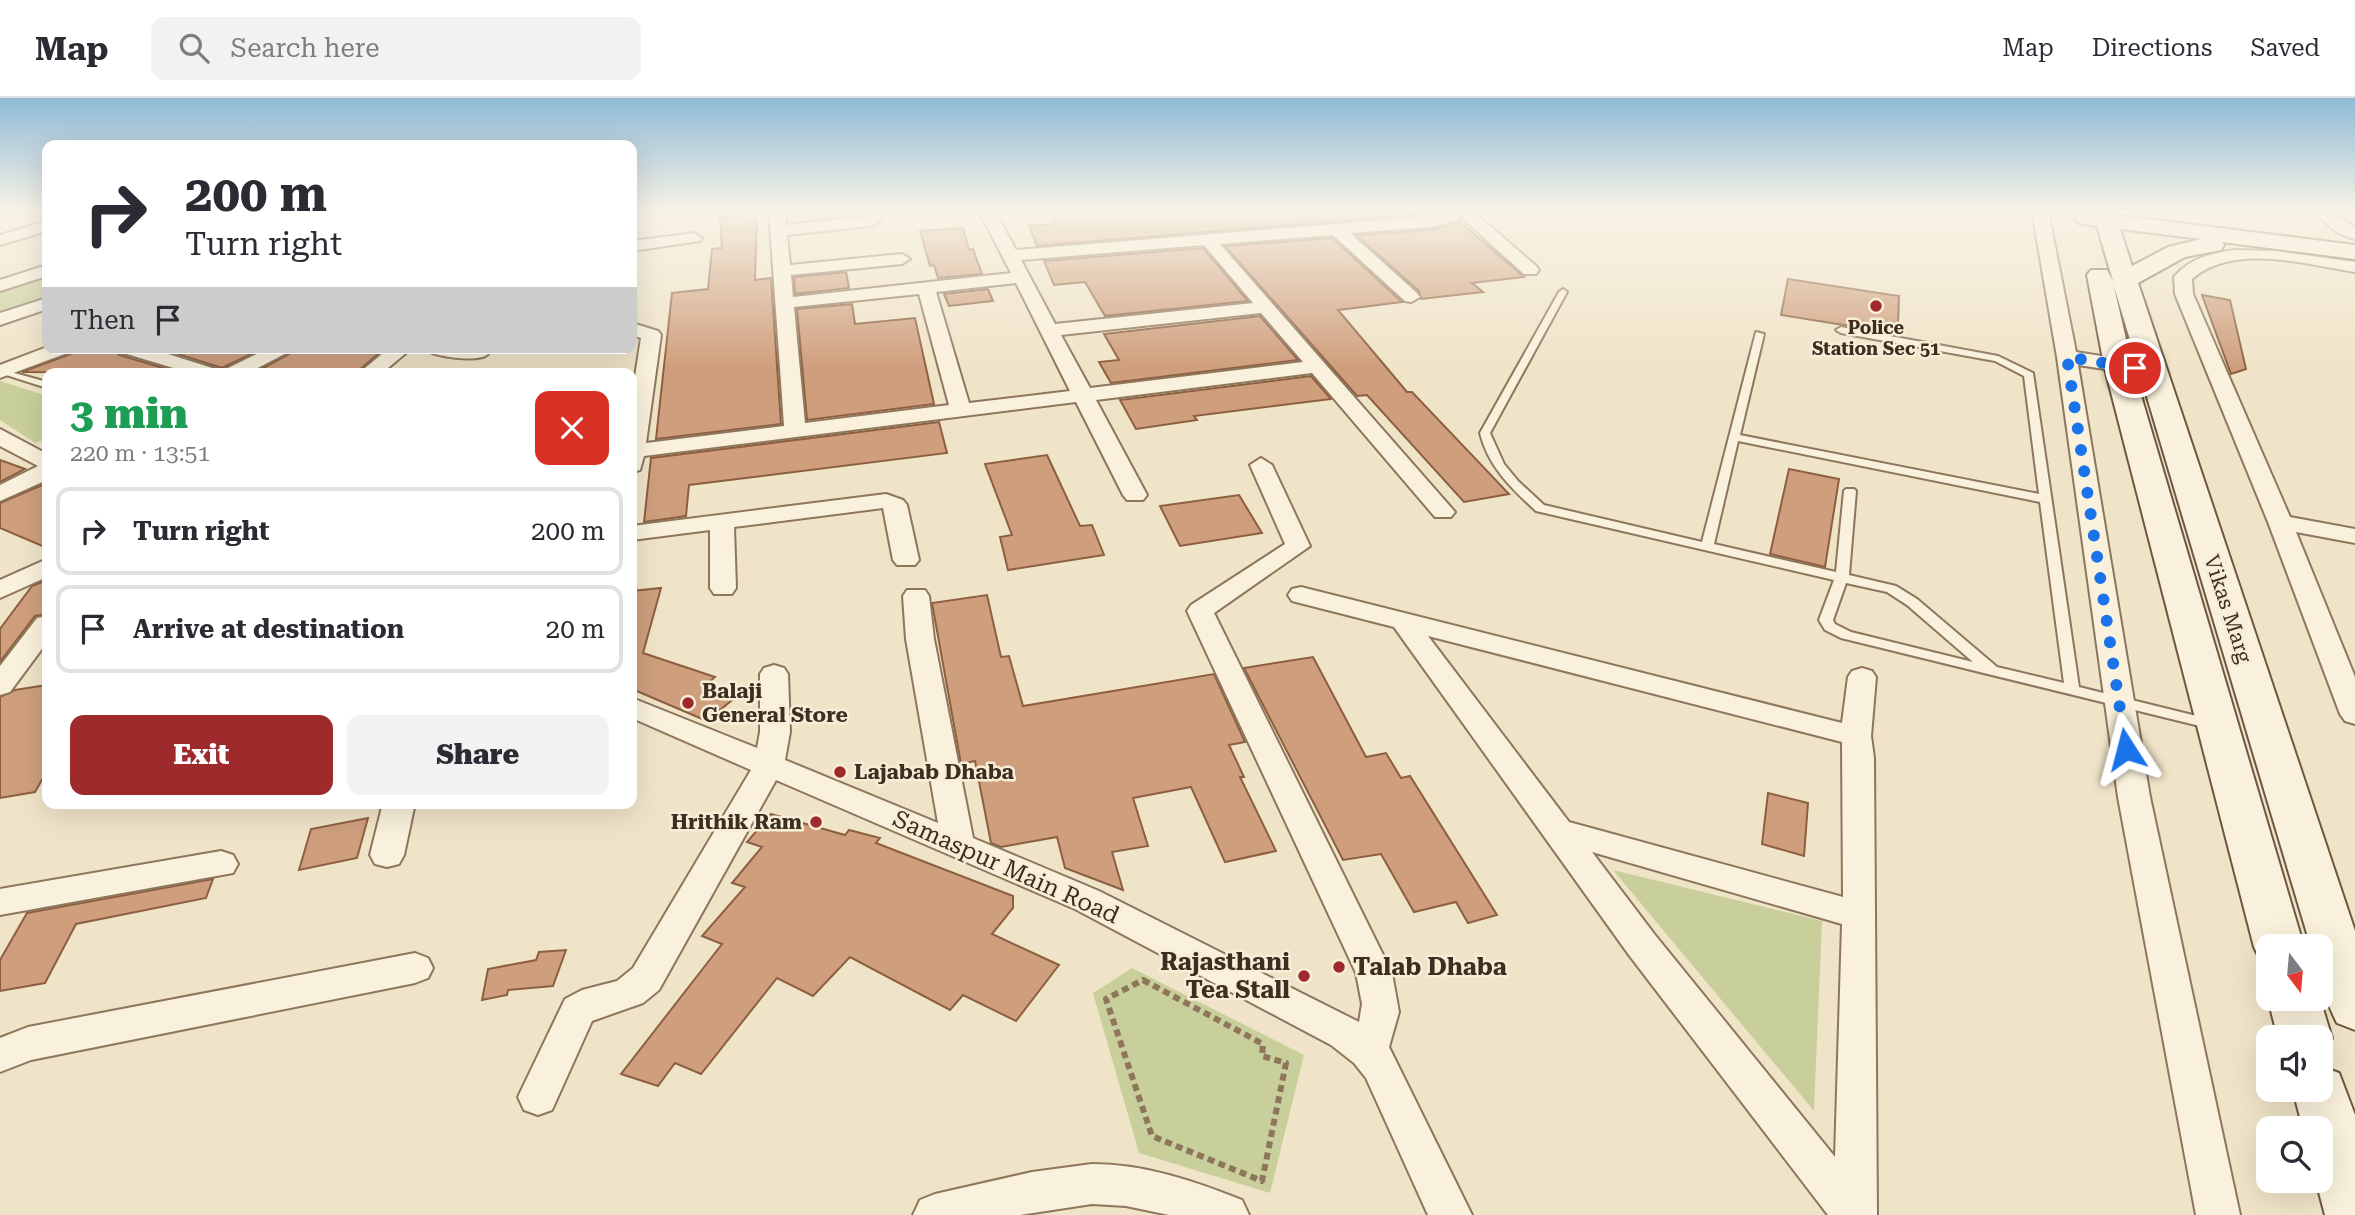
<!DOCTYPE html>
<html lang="en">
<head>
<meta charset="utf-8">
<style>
  body { margin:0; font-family:"Roboto Serif",serif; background:#f2f2f3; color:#2b2b33; height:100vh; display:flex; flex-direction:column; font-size:26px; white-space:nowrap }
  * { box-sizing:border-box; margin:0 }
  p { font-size:23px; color:#7c7c81 }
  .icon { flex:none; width:38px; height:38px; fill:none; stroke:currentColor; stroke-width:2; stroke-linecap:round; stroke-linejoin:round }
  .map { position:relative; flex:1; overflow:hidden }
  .side { position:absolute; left:42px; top:270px; width:595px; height:441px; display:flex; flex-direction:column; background:#fff; border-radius:14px; box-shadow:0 7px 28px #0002 }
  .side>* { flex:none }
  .hud { position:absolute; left:42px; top:42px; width:595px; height:214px; border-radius:14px; box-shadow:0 7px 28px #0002; background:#fff; color:#2b2b33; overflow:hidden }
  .needle { width:46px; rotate:164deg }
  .tools { position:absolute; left:2256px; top:836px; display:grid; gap:14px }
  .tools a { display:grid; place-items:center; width:77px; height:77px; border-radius:14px; background:#fff; box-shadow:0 7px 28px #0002; font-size:35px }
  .pin { position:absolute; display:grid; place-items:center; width:60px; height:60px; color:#fff; margin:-30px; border:4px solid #fff; border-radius:50%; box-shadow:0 2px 7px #0007 }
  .me { position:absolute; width:77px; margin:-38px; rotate:351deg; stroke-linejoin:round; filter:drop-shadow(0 0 5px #0008) }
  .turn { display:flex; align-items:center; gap:24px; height:147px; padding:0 28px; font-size:32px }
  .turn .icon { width:91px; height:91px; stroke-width:2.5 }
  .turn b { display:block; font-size:49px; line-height:60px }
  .then { display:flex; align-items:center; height:66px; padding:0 28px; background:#0003; gap:14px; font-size:26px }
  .round { display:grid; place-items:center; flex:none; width:74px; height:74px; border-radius:14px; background:#f2f2f3 }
  .headline { display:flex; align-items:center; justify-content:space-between; height:119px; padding:0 28px }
  h1 { font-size:42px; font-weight:800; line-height:52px; color:#1e9e55 }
  .button { display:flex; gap:14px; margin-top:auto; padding:14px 28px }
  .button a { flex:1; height:80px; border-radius:14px; background:#9e2a2b; color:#fff; font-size:28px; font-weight:800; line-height:80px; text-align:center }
  .button a+a { background:#f2f2f3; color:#2b2b33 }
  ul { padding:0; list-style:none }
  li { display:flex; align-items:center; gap:21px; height:88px; margin:0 14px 10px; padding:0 14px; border:4px solid #e1e1e2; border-radius:14px }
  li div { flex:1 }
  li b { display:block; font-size:26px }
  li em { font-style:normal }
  header { display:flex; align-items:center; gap:42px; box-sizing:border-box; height:98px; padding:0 35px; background:#fff; border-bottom:2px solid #e1e1e2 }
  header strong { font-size:33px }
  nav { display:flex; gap:38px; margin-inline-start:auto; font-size:24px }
  .search { width:490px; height:63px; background:#f2f2f3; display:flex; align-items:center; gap:18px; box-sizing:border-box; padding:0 24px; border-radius:14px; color:#7c7c81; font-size:26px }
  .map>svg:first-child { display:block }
  .green { fill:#c9cf9b }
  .building { fill:#cf9f7d; stroke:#8d5f41; stroke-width:2 }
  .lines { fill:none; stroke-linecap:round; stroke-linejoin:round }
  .lane-casing { stroke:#8d765c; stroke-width:4 }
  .street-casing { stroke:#8d765c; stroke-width:4 }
  .secondary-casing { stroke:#6f573f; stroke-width:4 }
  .path { stroke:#8d765c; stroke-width:6; stroke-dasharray:7 4.5; stroke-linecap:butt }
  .lane { fill:#faf1dc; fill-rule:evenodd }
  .street { fill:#faf1dc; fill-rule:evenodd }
  .secondary { fill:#faf1dc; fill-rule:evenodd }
  .route { stroke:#1a73e8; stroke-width:12; stroke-dasharray:0 21.6 }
  .poi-dot { fill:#9e2a2b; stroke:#f7eed8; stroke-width:2.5 }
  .labels { text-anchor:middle; stroke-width:5; stroke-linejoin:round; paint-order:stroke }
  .far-poi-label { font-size:18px; font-weight:bold; fill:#3d2e20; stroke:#f7eed8 }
  .street-label { font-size:21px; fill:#3d2e20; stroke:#f7eed8 }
  .poi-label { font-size:21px; font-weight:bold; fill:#3d2e20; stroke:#f7eed8; text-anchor:start }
  .near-street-label { font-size:24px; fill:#3d2e20; stroke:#f7eed8 }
  .near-poi-label { font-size:24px; font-weight:bold; fill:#3d2e20; stroke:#f7eed8; text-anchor:end }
</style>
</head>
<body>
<header>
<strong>Map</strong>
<div class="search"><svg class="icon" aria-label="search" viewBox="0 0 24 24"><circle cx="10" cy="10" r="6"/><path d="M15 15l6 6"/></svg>Search here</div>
<nav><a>Map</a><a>Directions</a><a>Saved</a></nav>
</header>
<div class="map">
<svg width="2355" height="1117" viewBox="0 0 2355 1117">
  <rect width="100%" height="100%" fill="#f0e4c8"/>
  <!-- green -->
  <g class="green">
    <polygon points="785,113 833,113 863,121 789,128"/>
    <polygon points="47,173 47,204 0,221 0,188"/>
    <polygon points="0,283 47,298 47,341 35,345 0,322"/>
    <polygon points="1613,772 1822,823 1814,1013"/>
    <polygon points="1132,870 1304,957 1270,1095 1139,1055 1093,895"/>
  </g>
  <!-- building -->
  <g class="building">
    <polygon points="1048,113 1183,113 1185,116 1232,113 1447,114 1037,148 1029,128 1055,126"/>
    <polygon points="757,116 755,182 771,180 781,326 656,341 672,195 708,191 712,151 722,150 720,119"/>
    <polygon points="1460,124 1524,179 1472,185 1483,194 1421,201 1419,193 1356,137 1431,132"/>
    <polygon points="963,130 969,152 973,151 982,176 938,180 934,167 930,168 920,133"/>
    <polygon points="1332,140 1402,204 1338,212 1407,294 1412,294 1509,396 1464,404 1367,297 1357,298 1225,148"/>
    <polygon points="1203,150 1248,203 1105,218 1085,184 1054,187 1044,163"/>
    <polygon points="846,174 849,190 795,196 794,179"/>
    <polygon points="1788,181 1899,198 1898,228 1894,227 1894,235 1781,217"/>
    <polygon points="988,191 993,203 949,208 944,196"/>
    <polygon points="2202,197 2230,202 2246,271 2231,276"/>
    <polygon points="852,206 855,226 915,220 934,306 807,322 797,211"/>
    <polygon points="1260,218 1298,262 1111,285 1099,264 1119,262 1104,236"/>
    <polygon points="75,250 115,250 119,257 180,275 22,274 71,256"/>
    <polygon points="159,250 263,250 222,270"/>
    <polygon points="298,251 379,252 379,255 356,275 254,275"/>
    <polygon points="1311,278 1331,301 1194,318 1197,322 1136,331 1120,302"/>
    <polygon points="939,324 947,355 689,387 686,418 644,424 651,360"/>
    <polygon points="1047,357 1080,428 1092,427 1104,457 1008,472 1000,439 1012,437 985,366"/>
    <polygon points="0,362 25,371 0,384"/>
    <polygon points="1789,371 1839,381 1825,469 1770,456"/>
    <polygon points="47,385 47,450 0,430 0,405"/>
    <polygon points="1239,397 1262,435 1180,448 1160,408"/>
    <polygon points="47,482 47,516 35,518 0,564 0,531 32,488"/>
    <polygon points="661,490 643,555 715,579 707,586 738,597 707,623 632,591 632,493"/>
    <polygon points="987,497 1001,559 1009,558 1023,608 1214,576 1245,644 1229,647 1244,679 1240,679 1276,753 1225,764 1191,689 1133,700 1148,748 1112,754 1123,792 1065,770 1057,739 1001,749 991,745 975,663 961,666 932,505"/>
    <polygon points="1313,559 1366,659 1386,655 1401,680 1410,678 1497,817 1468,825 1456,804 1414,814 1381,756 1343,762 1244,570"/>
    <polygon points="47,587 47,673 35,694 0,700 0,599 15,592"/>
    <polygon points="1768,695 1808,705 1804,758 1762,746"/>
    <polygon points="771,716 845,737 849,732 880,740 876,745 1013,798 1013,810 992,836 1059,867 1016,923 963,897 950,912 850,859 813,898 777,880 701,976 675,965 658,988 621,976 722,846 702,838 745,789 732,785 762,749 747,744"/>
    <polygon points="368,720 357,760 299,772 311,731"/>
    <polygon points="213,781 206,800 76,826 45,885 0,893 0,862 27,815"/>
    <polygon points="566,852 553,888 508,892 507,897 482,902 488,871 536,862 539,854"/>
  </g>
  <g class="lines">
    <defs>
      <g id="lane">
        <path d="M 1563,191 L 1567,194 L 1490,335 L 1504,366 L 1518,383 L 1544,407 L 1702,444 L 1756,234 L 1764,236 L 1740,337 L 2039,396 L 2024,278 L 1995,263 L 1841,235 L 1836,232 L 1841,229 L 1998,258 L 2033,275 L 2079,589 L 2217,623 L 2219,626 L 2217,629 L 2212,631 L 1841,540 L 1825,532 L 1819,522 L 1834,482 L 1536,413 C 1511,390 1488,368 1480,335 L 1559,194 ZM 1738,343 L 2040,404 L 2064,585 L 1997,569 L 1917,501 L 1896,488 L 1849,477 L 1856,393 L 1854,391 L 1846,391 L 1844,393 L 1836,474 L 1714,446 ZM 1846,485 L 1887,494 L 1907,507 L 1973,564 L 1851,534 L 1835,526 L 1833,522 Z"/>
        <polygon points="0,271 47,284 47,290 0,275"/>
      </g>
      <g id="street">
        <path d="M 769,113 L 785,113 L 786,127 L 864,119 L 857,113 L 876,113 L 882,118 L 876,126 L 870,128 L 787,137 L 790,167 L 902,156 L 910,161 L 902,166 L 791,177 L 793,199 L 1011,175 L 979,113 L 995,113 L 1016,152 L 1459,116 L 1459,122 L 1431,129 L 1350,135 L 1417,195 L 1420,199 L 1411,204 L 1405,203 L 1333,137 L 1220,146 L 1455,414 L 1451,419 L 1435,419 L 1312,275 L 1096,302 L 1147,397 L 1143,402 L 1127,402 L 1123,397 L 1076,304 L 644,358 L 640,372 L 632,374 L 632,298 L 641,240 L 632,237 L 632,225 L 658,233 L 661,237 L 646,345 L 784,328 ZM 1204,147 L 1253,205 L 1055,226 L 1021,162 ZM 1016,185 L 1070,293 L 969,305 L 936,194 ZM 919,196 L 949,307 L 805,325 L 794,209 ZM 1261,215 L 1303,264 L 1090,290 L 1061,237 Z"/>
        <polygon points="2032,113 2048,113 2076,254 2152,266 2162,272 2152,278 2078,267 2150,699 2240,1117 2196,1117 2118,699 2057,259"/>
        <polygon points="2312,113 2330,113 2355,130 2355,141 2338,135"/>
        <polygon points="1462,114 1474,114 1536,168 1539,172 1536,176 1524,176 1462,120"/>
        <polygon points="47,123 47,133 0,147 0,137"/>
        <polygon points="694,135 702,140 700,143 632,153 632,143"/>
        <path d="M 2235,152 L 2276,153 L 2355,164 L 2355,174 C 2305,166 2234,145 2192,181 L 2193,196 L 2290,419 L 2355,431 L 2355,445 L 2296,434 L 2355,579 L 2355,626 L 2345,623 L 2340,616 L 2268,424 L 2175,196 L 2174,179 C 2190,160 2212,155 2235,152 Z"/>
        <polygon points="47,167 47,178 0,193 0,182"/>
        <polygon points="47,200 47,211 0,227 0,215"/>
        <polygon points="47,249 73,250 70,254 0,280 0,267"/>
        <polygon points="117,250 149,250 222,273 269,250 296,250 248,275 190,275 120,254"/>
        <polygon points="389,250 412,250 382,275 359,275"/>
        <path d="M 423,250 L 478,250 L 488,256 C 480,265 431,259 423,250 Z"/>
        <polygon points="0,331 47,356 47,382 0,403 0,387 38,368 0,348"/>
        <polygon points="1261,360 1272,367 1310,448 1214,515 1392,875 1399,914 1389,949 1472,1117 1428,1117 1366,980 1354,965 1331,947 1075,811 776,682 659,892 643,905 592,923 552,1012 538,1017 524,1012 518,999 565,901 582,892 617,883 633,870 751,672 632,620 632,600 757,650 760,634 760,576 764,570 774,567 784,570 788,576 790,634 785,662 938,725 906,541 903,498 907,492 925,492 929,498 934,541 973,740 1099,793 1359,924 1362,906 1356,875 1187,513 1191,507 1285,446 1250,367"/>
        <polygon points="886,396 903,402 907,407 919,462 915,467 897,467 893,462 883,410 734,429 736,490 732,496 714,496 710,490 710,432 632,442 632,428"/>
        <polygon points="47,461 47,479 0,500 0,482"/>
        <path d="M 1301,489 L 1842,625 L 1848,579 L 1852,573 L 1862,570 L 1872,573 L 1876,579 L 1871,638 L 1874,660 L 1877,1117 L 1828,1117 L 1629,857 L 1394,529 L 1292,503 L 1288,497 L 1292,491 ZM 1428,538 L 1842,644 L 1843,799 L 1569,724 ZM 1592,754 L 1842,826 L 1835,1059 L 1655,837 Z"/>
        <polygon points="47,518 47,544 10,594 0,597 0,568 37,520"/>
        <polygon points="383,705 415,705 404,757 399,766 387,769 375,766 370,757"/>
        <polygon points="221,753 233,757 238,766 233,775 0,817 0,791"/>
        <polygon points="415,855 428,860 433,870 428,880 415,885 31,962 0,974 0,940 28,929"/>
        <path d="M 1092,1066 C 1145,1066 1194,1083 1242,1102 L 1249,1117 L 1169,1117 L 1126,1108 L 1092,1106 L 1020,1117 L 913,1117 L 920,1102 L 935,1096 L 1032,1074 Z"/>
      </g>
      <g id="secondary">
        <path d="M 2086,113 L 2114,113 L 2115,117 L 2355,147 L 2355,161 L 2222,144 L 2224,147 L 2221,152 L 2185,159 L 2138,185 L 2355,833 L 2355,932 L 2337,925 C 2324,900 2320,877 2320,849 L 2311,849 L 2113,185 L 2132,267 L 2304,849 L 2268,849 L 2268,865 L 2261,863 L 2254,849 L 2104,267 L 2087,177 L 2091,172 L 2107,172 L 2113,183 L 2097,128 L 2078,125 L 2075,120 ZM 2120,131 L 2201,141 L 2168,149 L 2132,168 Z"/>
        <polygon points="2268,901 2320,901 2332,940 2324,956 2320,957 2320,940 2278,940"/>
        <polygon points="2320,968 2339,975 2355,1017 2355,1117 2325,1117 2316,1083 2320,1083 2320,1031 2303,1031 2293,992 2320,992"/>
      </g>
    </defs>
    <!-- lane casing -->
    <use href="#lane" class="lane-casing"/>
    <!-- street casing -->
    <use href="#street" class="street-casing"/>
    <!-- secondary casing -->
    <use href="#secondary" class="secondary-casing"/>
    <!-- path -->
    <polygon class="path" points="1143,882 1263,946 1262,958 1286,965 1262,1083 1152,1038 1106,901"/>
    <!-- lane -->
    <use href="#lane" class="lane"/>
    <!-- street -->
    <use href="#street" class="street"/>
    <!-- secondary -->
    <use href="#secondary" class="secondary"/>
  </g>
  <!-- sky -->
  <linearGradient id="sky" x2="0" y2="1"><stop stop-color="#8fbad6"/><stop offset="0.42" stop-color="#f8f3e6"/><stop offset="1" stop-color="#f8f3e6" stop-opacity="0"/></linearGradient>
  <rect width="2355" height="269" fill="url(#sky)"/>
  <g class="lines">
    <!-- route -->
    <polyline class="route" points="2126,651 2067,259 2135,270"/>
  </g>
  <!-- markers -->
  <g class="poi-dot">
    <circle cx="1876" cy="208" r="7"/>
    <circle cx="688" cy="605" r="7"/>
    <circle cx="840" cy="674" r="7"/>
    <circle cx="816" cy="724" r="7"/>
    <circle cx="1339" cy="869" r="7"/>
    <circle cx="1304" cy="878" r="7"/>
  </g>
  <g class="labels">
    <!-- far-poi labels -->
    <g class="far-poi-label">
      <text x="1876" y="236">Police<tspan x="1876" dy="21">Station Sec 51</tspan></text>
    </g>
    <!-- street labels -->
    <g class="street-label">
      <text transform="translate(2228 511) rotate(72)" y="7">Vikas Marg</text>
    </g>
    <!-- poi labels -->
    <g class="poi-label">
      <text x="702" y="600">Balaji<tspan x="702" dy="24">General Store</tspan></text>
      <text x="854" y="681">Lajabab Dhaba</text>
      <text x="802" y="731" text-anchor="end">Hrithik Ram</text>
    </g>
    <!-- near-street labels -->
    <g class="near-street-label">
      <text transform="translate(1006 769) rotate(24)" y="8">Samaspur Main Road</text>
    </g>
    <!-- near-poi labels -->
    <g class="near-poi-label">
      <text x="1290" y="872">Rajasthani<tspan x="1290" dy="28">Tea Stall</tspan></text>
      <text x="1353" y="877" text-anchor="start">Talab Dhaba</text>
    </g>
  </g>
</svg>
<div class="tools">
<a><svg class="needle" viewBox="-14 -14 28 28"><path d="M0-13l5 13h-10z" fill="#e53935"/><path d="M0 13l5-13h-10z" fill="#7c7c81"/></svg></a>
<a><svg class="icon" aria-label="sound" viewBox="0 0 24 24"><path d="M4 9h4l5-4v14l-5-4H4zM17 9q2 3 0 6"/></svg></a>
<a><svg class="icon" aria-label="search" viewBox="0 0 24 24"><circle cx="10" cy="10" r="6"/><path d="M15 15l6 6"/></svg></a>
</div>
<div class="pin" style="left:2135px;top:270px;background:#d93025"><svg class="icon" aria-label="arrive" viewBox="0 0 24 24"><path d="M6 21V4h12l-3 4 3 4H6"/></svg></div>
<svg class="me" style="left:2126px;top:651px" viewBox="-20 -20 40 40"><path d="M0-17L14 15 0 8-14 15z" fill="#1a73e8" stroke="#fff" stroke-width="4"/></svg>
<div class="hud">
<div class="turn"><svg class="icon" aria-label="right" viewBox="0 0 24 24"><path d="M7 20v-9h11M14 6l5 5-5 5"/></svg><div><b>200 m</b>Turn right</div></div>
<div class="then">Then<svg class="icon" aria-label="arrive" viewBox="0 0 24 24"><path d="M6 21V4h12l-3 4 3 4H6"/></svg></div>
</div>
<section class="side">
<div class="headline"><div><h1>3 min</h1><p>220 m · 13:51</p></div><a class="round" style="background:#d93025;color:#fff"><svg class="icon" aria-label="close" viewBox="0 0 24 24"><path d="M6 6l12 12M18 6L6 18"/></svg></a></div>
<ul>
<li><svg class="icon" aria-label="right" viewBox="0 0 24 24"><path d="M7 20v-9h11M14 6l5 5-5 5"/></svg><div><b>Turn right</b></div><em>200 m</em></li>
<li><svg class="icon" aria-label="arrive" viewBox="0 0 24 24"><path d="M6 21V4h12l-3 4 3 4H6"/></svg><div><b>Arrive at destination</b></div><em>20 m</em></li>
</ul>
<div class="button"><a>Exit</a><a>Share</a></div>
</section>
</div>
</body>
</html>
